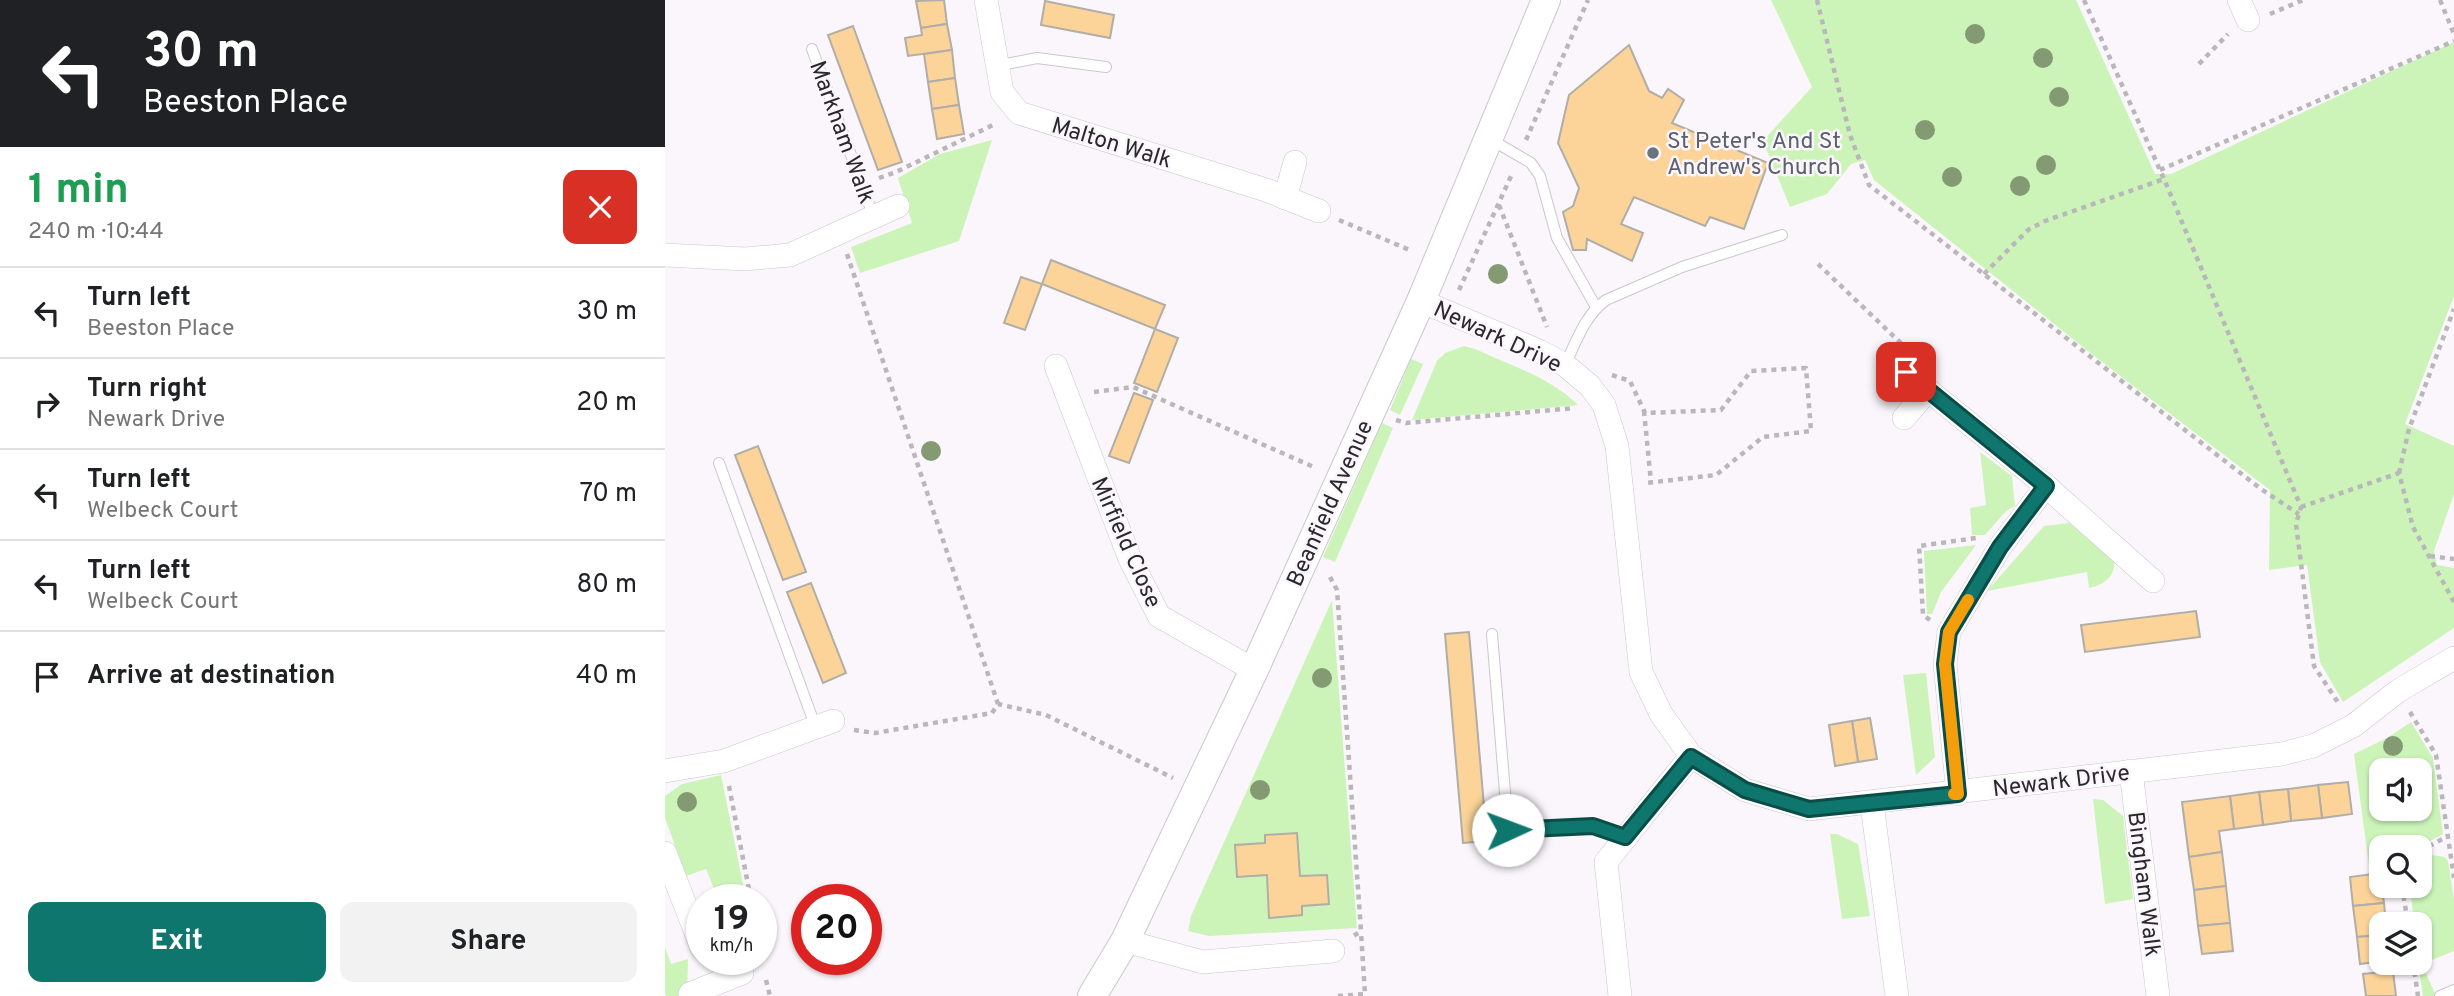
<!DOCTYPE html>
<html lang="en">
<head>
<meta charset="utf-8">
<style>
  body { margin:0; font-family:Overpass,sans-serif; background:#f2f2f2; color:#202124; height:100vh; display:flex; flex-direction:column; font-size:26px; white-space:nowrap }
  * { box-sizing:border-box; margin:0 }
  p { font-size:23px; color:#757577 }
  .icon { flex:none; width:38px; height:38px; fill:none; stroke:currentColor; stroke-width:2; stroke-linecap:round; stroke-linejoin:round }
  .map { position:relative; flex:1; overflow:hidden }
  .drawer { display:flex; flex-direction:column; background:#fff; width:665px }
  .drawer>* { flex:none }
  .guide { background:#202124; color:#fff; overflow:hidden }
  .fabs { position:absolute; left:1704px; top:758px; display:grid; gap:14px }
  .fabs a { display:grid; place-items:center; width:63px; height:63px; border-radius:14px; background:#fff; box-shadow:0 2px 5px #0004; font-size:35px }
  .speed { position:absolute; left:21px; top:884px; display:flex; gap:14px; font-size:35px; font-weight:700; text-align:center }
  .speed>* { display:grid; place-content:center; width:91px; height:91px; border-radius:50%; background:#fff; box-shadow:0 2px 5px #0004; line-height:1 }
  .speed small { font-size:18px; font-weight:400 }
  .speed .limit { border:10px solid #d22; background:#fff; color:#111 }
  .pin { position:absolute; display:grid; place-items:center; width:60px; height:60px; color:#fff; margin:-30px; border-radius:14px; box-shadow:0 4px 10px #0006 }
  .me { position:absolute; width:77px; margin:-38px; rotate:88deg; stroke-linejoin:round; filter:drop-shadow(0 0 5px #0008) }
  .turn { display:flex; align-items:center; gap:24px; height:147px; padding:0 28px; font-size:32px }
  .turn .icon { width:91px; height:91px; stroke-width:2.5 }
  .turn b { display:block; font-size:49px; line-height:60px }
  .round { display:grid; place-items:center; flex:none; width:74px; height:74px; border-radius:14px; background:#f2f2f2 }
  .head { display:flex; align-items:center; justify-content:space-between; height:119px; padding:0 28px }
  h1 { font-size:42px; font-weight:700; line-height:52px; color:#1e9e55 }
  .primary-button { display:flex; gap:14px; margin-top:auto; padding:14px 28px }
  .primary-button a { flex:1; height:80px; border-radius:14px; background:#0f766e; color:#fff; font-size:28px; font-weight:700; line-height:80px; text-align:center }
  .primary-button a+a { background:#f2f2f2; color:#202124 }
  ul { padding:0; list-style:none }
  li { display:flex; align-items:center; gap:21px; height:91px; padding:0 28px; border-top:2px solid #e0e0e0 }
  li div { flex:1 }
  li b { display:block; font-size:26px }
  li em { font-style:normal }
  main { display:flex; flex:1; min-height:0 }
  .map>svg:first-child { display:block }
  .green { fill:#ccf4b9; fill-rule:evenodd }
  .building { fill:#fcd499; stroke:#b1ada7; stroke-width:2 }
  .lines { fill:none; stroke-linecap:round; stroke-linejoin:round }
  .service-casing { stroke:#cbc7cd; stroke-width:12 }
  .minor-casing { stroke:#cbc7cd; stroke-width:24 }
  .tertiary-casing { stroke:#cbc7cd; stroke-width:30 }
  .path { stroke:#bab7bb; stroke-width:4.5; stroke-dasharray:5 5; stroke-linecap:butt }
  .service { stroke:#fff; stroke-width:10 }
  .minor { stroke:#fff; stroke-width:23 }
  .tertiary { stroke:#fff; stroke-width:28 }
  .tree { fill:#849a72 }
  .route-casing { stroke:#0a4d48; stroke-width:18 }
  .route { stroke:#0f766e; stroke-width:12 }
  .slow { stroke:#f59e0b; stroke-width:12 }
  .worship-dot { fill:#6b7280; stroke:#faf6fc; stroke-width:2.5 }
  .labels { text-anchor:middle; stroke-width:5; stroke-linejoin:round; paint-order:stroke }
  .street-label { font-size:23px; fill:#29282a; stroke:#faf6fc }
  .worship-label { font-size:23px; fill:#5b616d; stroke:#faf6fc; text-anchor:start }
</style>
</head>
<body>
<main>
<section class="drawer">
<div class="guide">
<div class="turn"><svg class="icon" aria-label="left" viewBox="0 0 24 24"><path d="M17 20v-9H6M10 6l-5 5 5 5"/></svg><div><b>30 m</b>Beeston Place</div></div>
</div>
<div class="head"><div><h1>1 min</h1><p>240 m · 10:44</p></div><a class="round" style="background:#d93025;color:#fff"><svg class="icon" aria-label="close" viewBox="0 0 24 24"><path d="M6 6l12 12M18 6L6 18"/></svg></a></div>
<ul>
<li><svg class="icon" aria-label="left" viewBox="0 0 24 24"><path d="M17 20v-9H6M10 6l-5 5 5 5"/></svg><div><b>Turn left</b><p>Beeston Place</p></div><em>30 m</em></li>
<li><svg class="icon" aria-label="right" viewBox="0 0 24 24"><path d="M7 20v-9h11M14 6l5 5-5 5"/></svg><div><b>Turn right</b><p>Newark Drive</p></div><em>20 m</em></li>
<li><svg class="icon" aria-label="left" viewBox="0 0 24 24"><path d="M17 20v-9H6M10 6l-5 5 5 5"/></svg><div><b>Turn left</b><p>Welbeck Court</p></div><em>70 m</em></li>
<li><svg class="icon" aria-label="left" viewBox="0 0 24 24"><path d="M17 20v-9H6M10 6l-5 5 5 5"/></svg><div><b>Turn left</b><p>Welbeck Court</p></div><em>80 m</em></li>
<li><svg class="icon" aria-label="arrive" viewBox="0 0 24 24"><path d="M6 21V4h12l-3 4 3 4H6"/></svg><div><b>Arrive at destination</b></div><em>40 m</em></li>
</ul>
<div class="primary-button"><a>Exit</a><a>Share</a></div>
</section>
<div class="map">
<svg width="1789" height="996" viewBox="0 0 1789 996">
  <rect width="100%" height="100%" fill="#faf6fc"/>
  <!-- green -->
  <g class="green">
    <polygon points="1106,0 1411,0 1490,174 1506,174 1789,42 1789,296 1740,424 1789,446 1789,494 1769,551 1772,565 1789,568 1789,628 1678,702 1655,662 1642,565 1604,570 1605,490 1428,355 1209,180 1200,160 1186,164 1162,194 1125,207 1102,151 1096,143 1147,87"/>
    <polygon points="327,140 294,241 195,273 186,247 247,223 233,178 275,154"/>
    <path d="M 799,346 L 810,349 C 844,365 885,377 913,405 L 747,420 L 772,361 L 780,353 Z"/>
    <polygon points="746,359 758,364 735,415 725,410"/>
    <polygon points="717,423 728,428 670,562 658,557"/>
    <polygon points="1315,452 1347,476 1350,506 1341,511 1320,535 1307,535 1305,508 1321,505"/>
    <path d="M 1404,523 L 1449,560 C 1451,576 1439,585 1424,588 L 1422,572 L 1322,591 L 1379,526 Z"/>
    <polygon points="1311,545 1276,592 1267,614 1262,614 1259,551"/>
    <polygon points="667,600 692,928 544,936 523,931 526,916"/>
    <polygon points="1261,673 1270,757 1251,775 1238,675"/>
    <path d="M 1746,722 L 1768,758 L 1778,834 L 1754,847 L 1717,847 L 1717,866 L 1704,865 L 1689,754 L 1722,738 ZM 1717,770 L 1755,770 L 1755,808 L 1717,808 Z"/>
    <polygon points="56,775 81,899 53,899 41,869 21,876 0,818 0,796 17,784"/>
    <polygon points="1428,799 1438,800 1458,816 1468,899 1440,904"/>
    <polygon points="1165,834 1172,834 1193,844 1205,916 1177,919"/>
    <polygon points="1766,855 1780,857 1783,861 1789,900 1789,951 1757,964 1771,996 1758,996 1753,963 1755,962 1755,924 1749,924 1745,886 1755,886 1755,860"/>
    <polygon points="0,947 6,964 23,959 22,996 1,996 0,993"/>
  </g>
  <!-- building -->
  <g class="building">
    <polygon points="279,0 282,24 256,28 251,1"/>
    <polygon points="380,1 449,15 445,38 376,25"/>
    <polygon points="282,24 287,50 243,56 240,38 257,35 256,28"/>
    <polygon points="188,26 237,162 213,170 163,35"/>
    <polygon points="964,45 984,91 997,98 1003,89 1019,100 1007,123 1103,163 1079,229 1045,217 1040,226 969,197 956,224 978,233 967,261 922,239 921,250 908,250 898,212 908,206 914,188 893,143 904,95"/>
    <polygon points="287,50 290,78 263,82 259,54"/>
    <polygon points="290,78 294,105 267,109 263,82"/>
    <polygon points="294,105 299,134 272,139 267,109"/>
    <polygon points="386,260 500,305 490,329 377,284"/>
    <polygon points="356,277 377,284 360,330 339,323"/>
    <polygon points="490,329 513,338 492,392 469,383"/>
    <polygon points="469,393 488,400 464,463 444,456"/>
    <polygon points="93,446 141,572 118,580 70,455"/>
    <polygon points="146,583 181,673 158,683 122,592"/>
    <polygon points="1531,611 1535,637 1420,652 1416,625"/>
    <polygon points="804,632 822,841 798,843 780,634"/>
    <polygon points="1205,718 1212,759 1193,762 1187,721"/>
    <polygon points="1187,721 1193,762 1170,766 1164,725"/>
    <polygon points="1683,782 1687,814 1657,818 1653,785"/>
    <polygon points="1653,785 1657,818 1626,821 1623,789"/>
    <polygon points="1623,789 1626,821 1598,825 1594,792"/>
    <polygon points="1594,792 1598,825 1569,829 1565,796"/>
    <polygon points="1565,796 1569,829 1554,831 1557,852 1524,857 1517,802"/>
    <polygon points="632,833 635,876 662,875 664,904 637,906 637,915 604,918 602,875 572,877 570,845 600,843 600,835"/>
    <polygon points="1557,852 1561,886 1529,890 1524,857"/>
    <polygon points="1715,873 1719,903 1688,906 1685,877"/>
    <polygon points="1561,886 1565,923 1533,926 1529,890"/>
    <polygon points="1719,903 1721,924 1717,924 1717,935 1692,937 1688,906"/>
    <polygon points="1565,923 1568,951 1537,954 1533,926"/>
    <polygon points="1717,935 1717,961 1695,964 1692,937"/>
    <polygon points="1728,971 1731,996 1701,996 1698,974"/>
  </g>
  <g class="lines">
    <defs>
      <g id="service">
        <polyline points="147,49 208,215"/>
        <polyline points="331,66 372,58 441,67"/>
        <polyline points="825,139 866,163 875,176 892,238 931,307"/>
        <path d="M 900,365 C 911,342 920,315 941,300 L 1017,267 L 1117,235"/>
        <polyline points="54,463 151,728"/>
        <polyline points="827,634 843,829 928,826 960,837"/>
        <polyline points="1775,996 1789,990"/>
      </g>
      <g id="minor">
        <polyline points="321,0 337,92 354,113 601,190 654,211"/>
        <polyline points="1574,0 1583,20"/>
        <polyline points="620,198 630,162"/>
        <polyline points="0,255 80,259 125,255 233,206"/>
        <polyline points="756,301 874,351 900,365 925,386 939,405 952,446 976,672 996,714 1026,756 1080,790 1144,809 1617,754 1648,746 1688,726 1733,691 1789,658"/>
        <polyline points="391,366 465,559 494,616 589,670"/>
        <polyline points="1241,372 1381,486 1335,547 1284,632 1280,664 1293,794"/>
        <polyline points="1239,418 1263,390"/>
        <polyline points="1381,486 1488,581"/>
        <polyline points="0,771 59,761 168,721"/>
        <polyline points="1466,771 1493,996"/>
        <polyline points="1207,804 1232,996"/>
        <polyline points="0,853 37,948"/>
        <polyline points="460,941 538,962 668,951"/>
        <polyline points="25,994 77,973"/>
        <polyline points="955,996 941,862 1026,756"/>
      </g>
      <polyline id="tertiary" points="427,996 460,941 589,670 756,301 881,0"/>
    </defs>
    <!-- service casing -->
    <use href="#service" class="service-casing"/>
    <!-- minor casing -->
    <use href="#minor" class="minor-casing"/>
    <!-- tertiary casing -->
    <use href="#tertiary" class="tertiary-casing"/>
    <!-- path -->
    <g class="path">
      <polyline points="1152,0 1185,135 1204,185 1596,489 1634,514"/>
      <polyline points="1419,0 1499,179 1636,507 1631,524 1649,666 1674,704"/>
      <polyline points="1775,0 1789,34"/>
      <polyline points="1605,14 1638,0"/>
      <polyline points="1534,64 1563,34"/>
      <polyline points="861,140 923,0"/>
      <polyline points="1495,170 1789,41"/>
      <polyline points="214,178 231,172 330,124"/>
      <polyline points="834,205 882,327"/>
      <polyline points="674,220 747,251"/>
      <polyline points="182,254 333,704"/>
      <polyline points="1153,264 1241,348"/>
      <polyline points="1319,274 1363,230 1380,221 1499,179"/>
      <polyline points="794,290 847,174"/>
      <polyline points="947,375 965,381 980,413 1056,410 1086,371 1141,368 1146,431 1098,437 1051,475 981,483"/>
      <polyline points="429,392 468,387 651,468"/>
      <polyline points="979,411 986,482"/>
      <polyline points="731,420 741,423 910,408"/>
      <polyline points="1734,473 1744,429 1789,309"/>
      <polyline points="1636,507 1734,473 1748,527 1789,602"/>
      <polyline points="1765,556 1789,559"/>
      <polyline points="665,577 672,590 696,931 687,937"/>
      <polyline points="1265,620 1258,615 1254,546 1311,538"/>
      <polyline points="1745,712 1771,755 1789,878"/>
      <polyline points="189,730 210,733 327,713 333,704 381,715 508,778"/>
      <polyline points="64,786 86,900"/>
      <polyline points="1755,851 1783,836"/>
      <polyline points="1737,886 1743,924"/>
      <polyline points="1748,962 1753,996"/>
      <polyline points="101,980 105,996"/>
      <polyline points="673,996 700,994 696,932"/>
    </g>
    <!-- service -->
    <use href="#service" class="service"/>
    <!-- minor -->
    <use href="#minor" class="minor"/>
    <!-- tertiary -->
    <use href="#tertiary" class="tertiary"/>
  </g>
  <!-- trees -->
  <g class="tree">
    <circle cx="1310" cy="34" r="10"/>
    <circle cx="1378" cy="58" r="10"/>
    <circle cx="1394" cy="97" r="10"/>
    <circle cx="1260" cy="130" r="10"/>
    <circle cx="1381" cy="165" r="10"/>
    <circle cx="1287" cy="177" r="10"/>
    <circle cx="1355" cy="186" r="10"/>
    <circle cx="833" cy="274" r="10"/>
    <circle cx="266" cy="451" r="10"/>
    <circle cx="657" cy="678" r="10"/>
    <circle cx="1728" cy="746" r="10"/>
    <circle cx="595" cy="790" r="10"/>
    <circle cx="22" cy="802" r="10"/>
  </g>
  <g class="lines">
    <defs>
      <polyline id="route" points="843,830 928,826 960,837 1026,757 1080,790 1144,809 1293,794 1280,664 1284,632 1335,547 1381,486 1241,372"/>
    </defs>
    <!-- route casing -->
    <use href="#route" class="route-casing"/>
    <!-- route -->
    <use href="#route" class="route"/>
    <!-- slow -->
    <polyline class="slow" points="1289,794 1293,794 1280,664 1284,632 1303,600"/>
  </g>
  <!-- markers -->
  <circle class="worship-dot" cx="988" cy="153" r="7"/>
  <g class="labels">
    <!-- street labels -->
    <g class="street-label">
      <text transform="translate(178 132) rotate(70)" y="8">Markham Walk</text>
      <text transform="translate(447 142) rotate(17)" y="8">Malton Walk</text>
      <text transform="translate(833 336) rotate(25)" y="8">Newark Drive</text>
      <text transform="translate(664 503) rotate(-66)" y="8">Beanfield Avenue</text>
      <text transform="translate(462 542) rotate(66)" y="8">Mirfield Close</text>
      <text transform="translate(1396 780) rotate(-7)" y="8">Newark Drive</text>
      <text transform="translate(1480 884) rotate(83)" y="8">Bingham Walk</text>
    </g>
    <!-- worship labels -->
    <g class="worship-label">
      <text x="1002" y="148">St Peter's And St<tspan x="1002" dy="26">Andrew's Church</tspan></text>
    </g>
  </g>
</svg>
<div class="fabs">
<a><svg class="icon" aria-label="sound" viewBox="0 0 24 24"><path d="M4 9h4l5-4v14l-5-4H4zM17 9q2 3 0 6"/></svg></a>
<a><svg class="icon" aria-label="search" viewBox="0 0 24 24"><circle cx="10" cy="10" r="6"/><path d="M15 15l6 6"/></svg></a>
<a><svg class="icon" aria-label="layers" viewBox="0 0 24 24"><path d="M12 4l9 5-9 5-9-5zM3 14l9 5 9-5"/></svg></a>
</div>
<div class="speed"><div>19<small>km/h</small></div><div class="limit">20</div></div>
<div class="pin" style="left:1241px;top:372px;background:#d93025"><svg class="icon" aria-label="arrive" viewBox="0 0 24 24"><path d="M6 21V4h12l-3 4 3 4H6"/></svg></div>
<svg class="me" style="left:843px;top:830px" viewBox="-20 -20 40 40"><circle r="19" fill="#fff"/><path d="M0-13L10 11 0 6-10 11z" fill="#0f766e"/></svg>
</div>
</main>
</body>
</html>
